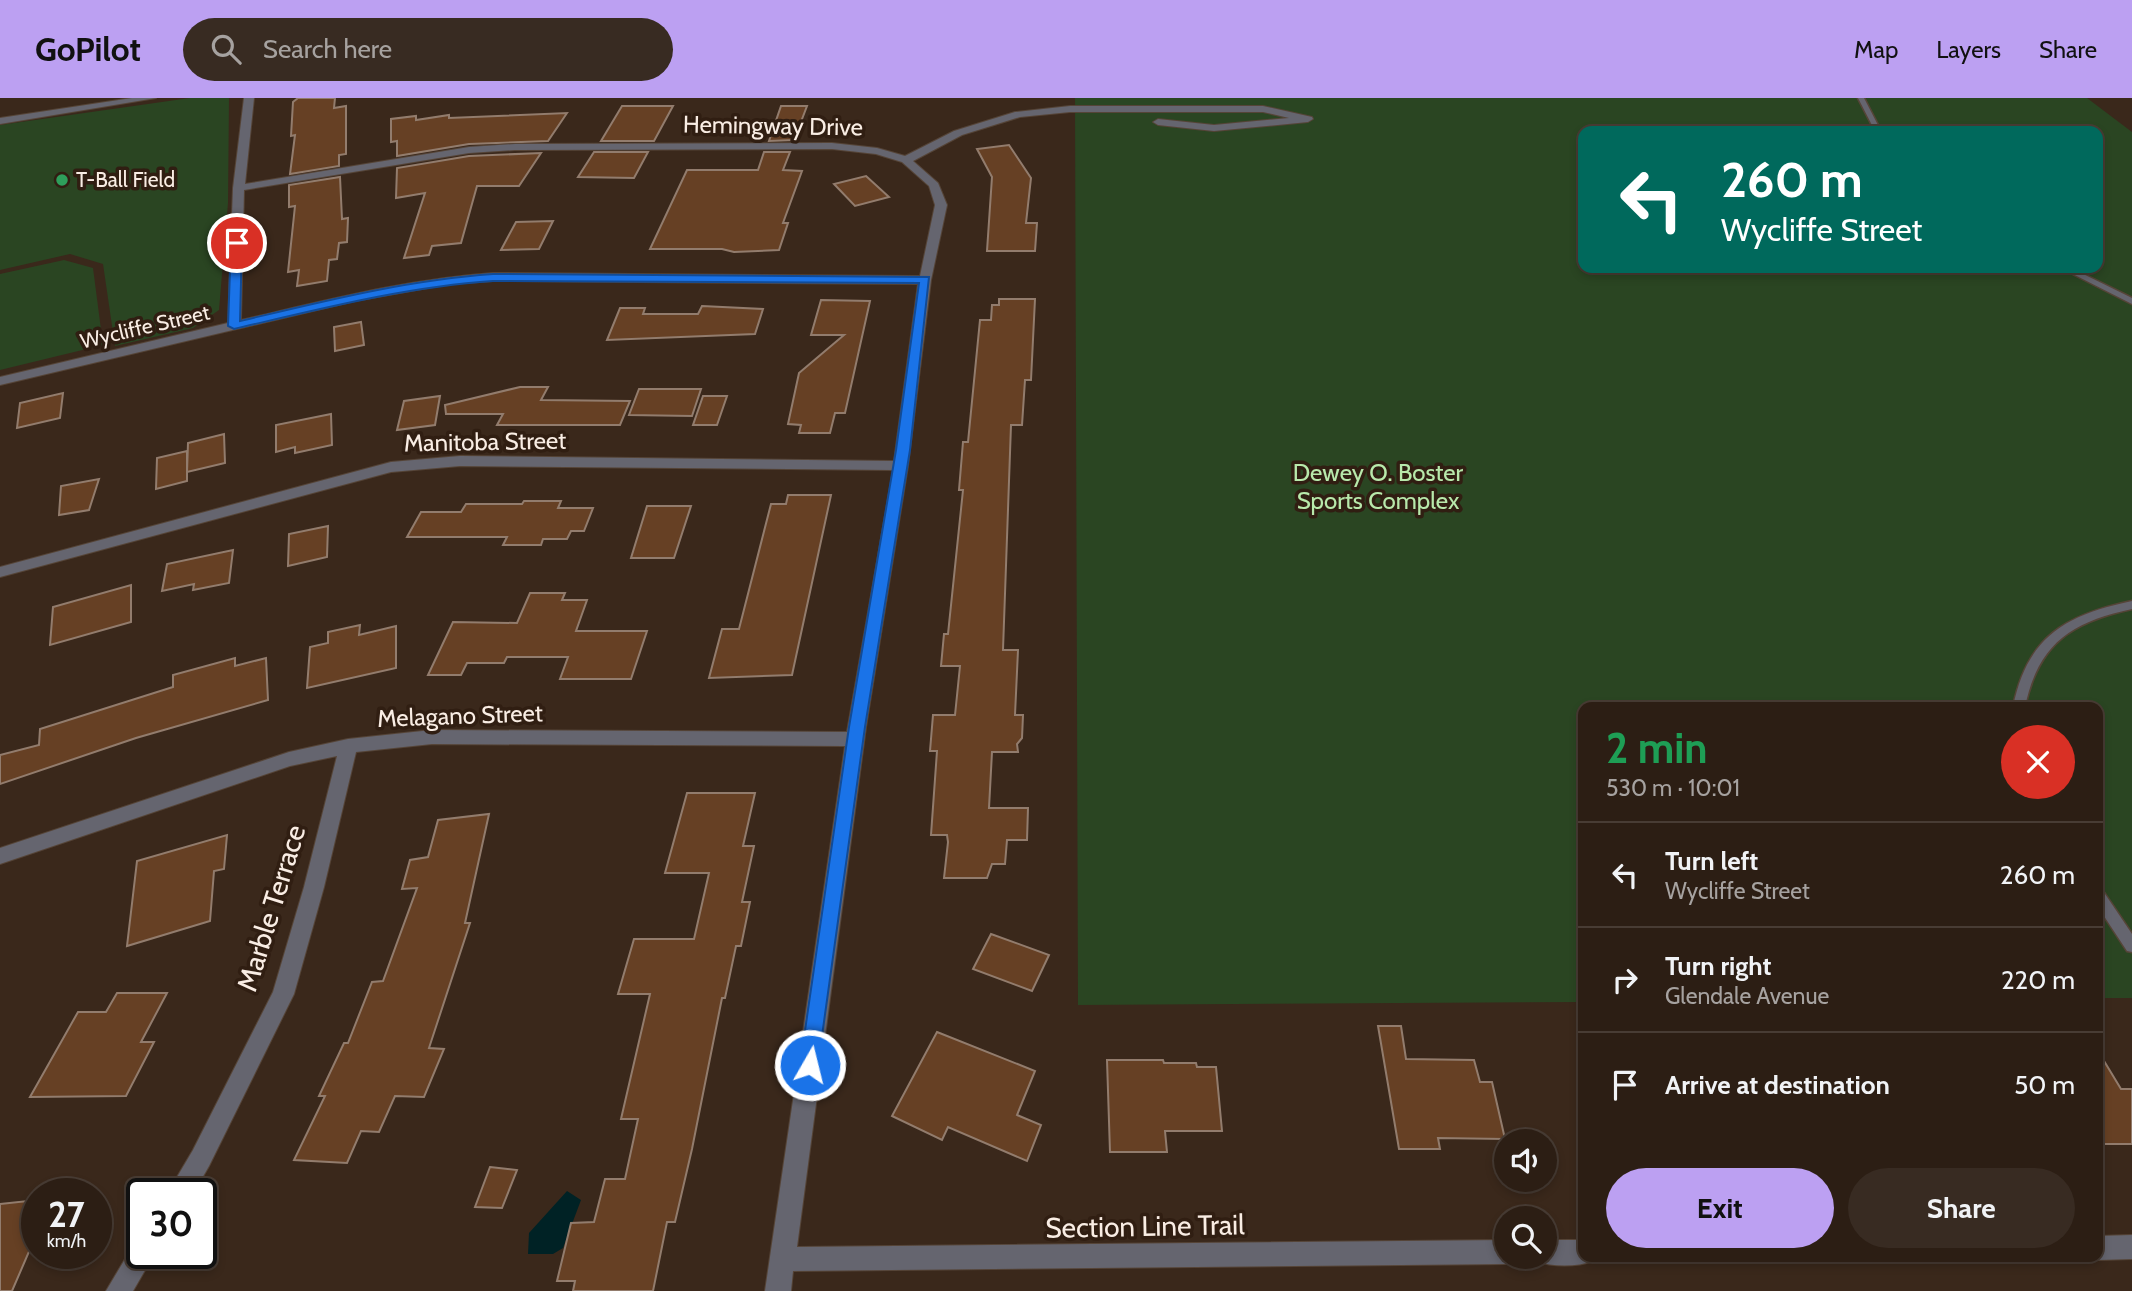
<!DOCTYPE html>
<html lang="en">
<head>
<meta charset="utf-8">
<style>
  body { margin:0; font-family:Cabin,sans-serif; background:#382b22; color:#f1f3f6; height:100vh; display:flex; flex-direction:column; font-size:26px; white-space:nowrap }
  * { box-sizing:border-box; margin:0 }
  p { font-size:23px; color:#a6a2a0 }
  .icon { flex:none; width:38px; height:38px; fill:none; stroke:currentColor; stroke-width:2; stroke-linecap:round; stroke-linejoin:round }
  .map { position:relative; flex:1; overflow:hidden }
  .details { position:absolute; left:1578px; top:604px; width:525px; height:560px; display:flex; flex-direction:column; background:#2c1e14; border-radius:14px; box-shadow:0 4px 10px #0003,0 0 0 2px #483c34 }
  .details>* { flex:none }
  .top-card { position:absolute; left:1578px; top:28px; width:525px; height:147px; border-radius:14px; box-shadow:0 4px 10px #0003,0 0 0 2px #483c34; background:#00695c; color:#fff; overflow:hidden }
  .controls { position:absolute; left:1494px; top:1031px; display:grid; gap:14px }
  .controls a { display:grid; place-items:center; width:63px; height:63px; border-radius:50%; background:#2c1e14; box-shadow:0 4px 10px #0003,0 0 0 2px #483c34; font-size:35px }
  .speed { position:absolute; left:21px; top:1080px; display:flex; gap:14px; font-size:35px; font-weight:700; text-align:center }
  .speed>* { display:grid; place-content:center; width:91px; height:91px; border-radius:50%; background:#2c1e14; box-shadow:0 4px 10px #0003,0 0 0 2px #483c34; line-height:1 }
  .speed small { font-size:18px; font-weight:400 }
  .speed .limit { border:4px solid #111; border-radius:10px; background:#fff; color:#111 }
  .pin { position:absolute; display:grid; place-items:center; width:60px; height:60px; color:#fff; margin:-30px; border:4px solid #fff; border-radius:50%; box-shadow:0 2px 7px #0007 }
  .me { position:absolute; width:77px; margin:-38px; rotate:8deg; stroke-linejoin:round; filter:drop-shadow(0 0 5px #0008) }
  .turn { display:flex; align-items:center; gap:24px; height:147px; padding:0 28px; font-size:32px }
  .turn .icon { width:91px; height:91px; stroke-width:2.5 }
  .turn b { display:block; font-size:49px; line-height:60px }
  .round { display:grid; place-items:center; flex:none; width:74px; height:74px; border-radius:37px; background:#382b22 }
  .summary { display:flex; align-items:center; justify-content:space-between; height:119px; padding:0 28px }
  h1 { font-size:42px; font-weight:800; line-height:52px; color:#1e9e55 }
  .cta { display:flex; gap:14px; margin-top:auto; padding:14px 28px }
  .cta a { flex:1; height:80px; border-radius:42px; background:#bca0f2; color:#111; font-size:28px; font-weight:800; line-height:80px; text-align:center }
  .cta a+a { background:#382b22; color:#f1f3f6 }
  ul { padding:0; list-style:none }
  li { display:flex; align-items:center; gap:21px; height:105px; padding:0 28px; border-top:2px solid #483c34 }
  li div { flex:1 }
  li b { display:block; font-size:26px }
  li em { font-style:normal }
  header { display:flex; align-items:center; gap:42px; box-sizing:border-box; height:98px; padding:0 35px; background:#bca0f2; color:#111 }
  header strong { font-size:33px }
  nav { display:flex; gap:38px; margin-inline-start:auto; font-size:24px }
  .search { width:490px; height:63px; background:#382b22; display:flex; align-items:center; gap:18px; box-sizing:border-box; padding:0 24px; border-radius:38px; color:#a6a2a0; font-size:26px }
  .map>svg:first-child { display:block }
  .green { fill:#2a4522; fill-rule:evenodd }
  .water { fill:#002225 }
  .building { fill:#664024; stroke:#927c6d; stroke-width:2 }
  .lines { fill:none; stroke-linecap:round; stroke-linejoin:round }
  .service-casing { stroke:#554437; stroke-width:3 }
  .minor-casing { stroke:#554437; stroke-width:2 }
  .service { fill:#65656f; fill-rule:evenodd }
  .minor { fill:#65656f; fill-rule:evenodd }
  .route { fill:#1a73e8; stroke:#114b97; stroke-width:2 }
  .leisure-dot { fill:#2e9e5b; stroke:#301e12; stroke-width:2.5 }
  .labels { text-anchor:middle; stroke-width:7; stroke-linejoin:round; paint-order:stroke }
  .far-poi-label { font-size:21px; fill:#f9ede4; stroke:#301e12; text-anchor:start }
  .far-street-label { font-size:21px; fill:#f9ede4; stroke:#301e12 }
  .street-label { font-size:24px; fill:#f9ede4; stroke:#301e12 }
  .park-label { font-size:24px; fill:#b8e9ab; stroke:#301e12 }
  .near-street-label { font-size:28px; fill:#f9ede4; stroke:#301e12 }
</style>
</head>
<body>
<header>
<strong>GoPilot</strong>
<div class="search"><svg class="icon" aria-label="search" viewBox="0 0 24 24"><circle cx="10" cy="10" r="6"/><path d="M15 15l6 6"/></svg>Search here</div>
<nav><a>Map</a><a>Layers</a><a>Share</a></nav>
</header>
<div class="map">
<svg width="2132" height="1193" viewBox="0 0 2132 1193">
  <rect width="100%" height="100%" fill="#3a281b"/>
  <!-- green -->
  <g class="green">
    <polygon points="190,0 229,0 228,105 219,212 193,230 115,248 103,166 70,156 0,172 0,27"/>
    <path d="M 1075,0 L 2087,0 L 2132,34 L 2132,900 L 2098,900 L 2098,609 L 1584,609 L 1584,904 L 1078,907 ZM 1584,33 L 2098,33 L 2098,170 L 1584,170 Z"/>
    <polygon points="64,162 93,170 103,247 0,272 0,176"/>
  </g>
  <!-- water -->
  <polygon class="water" points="567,1093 581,1102 563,1150 553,1156 528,1156 529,1135"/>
  <!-- building -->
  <g class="building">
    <polygon points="298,0 335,0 334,10 346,8 346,56 339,57 339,68 290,76 295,37 291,38 293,4"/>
    <polygon points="622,8 673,8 654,43 601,43"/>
    <polygon points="781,8 807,8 794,42 769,43"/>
    <polygon points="567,15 548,43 469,46 397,58 397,43 391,44 391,21 416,18 416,22 449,17 449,20"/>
    <polygon points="1009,47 1031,80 1026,125 1037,125 1035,153 987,153 992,79 977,51"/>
    <polygon points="594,54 648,54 634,80 578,79"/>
    <polygon points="764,54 790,54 783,72 802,73 783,125 788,125 779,152 734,154 722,151 650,151 687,72 758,72"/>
    <polygon points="541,55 519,88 477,88 461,145 432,148 429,157 404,160 425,95 396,100 397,70 469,58"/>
    <polygon points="866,78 889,99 855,108 834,86"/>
    <polygon points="340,79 342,121 348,120 347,144 339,145 337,161 329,162 327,183 297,188 299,172 288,174 295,108 289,109 289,87"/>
    <polygon points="553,123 539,151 501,152 516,124"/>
    <polygon points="999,201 1035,201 1031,282 1025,282 1022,327 1011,327 1003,552 1018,552 1015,617 1023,617 1022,640 1017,646 1018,654 992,654 989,710 1028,710 1027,742 1007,742 1005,766 992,766 987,780 944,780 948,744 947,737 931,737 937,653 930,653 933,617 955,617 960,568 941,568 944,536 948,536 963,392 959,392 963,344 968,344 980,222 991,222 992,207 999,207"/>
    <polygon points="821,202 870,203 845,315 835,315 830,335 799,335 801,327 788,326 799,275 844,237 811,237"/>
    <polygon points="702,208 763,211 755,236 607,242 620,210 645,210 643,216 698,216"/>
    <polygon points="361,224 364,247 335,253 334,229"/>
    <polygon points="520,289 548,289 541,302 630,303 620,327 497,327 503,316 446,316 445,307"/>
    <polygon points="639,291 701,291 692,318 629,317"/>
    <polygon points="63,295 60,320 17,330 20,305"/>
    <polygon points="440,298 435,327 397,332 404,303"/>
    <polygon points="703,298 727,298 717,327 693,327"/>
    <polygon points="331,316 332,347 295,355 295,349 276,354 276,327"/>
    <polygon points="224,336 225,365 187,374 188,345"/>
    <polygon points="187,353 187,383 156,391 157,360"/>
    <polygon points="99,381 89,412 59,417 61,388"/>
    <polygon points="788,397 831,397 792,577 709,580 722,531 739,531 771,406 786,406"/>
    <polygon points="524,403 561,403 558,410 593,410 584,433 571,433 567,441 543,441 541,447 503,447 507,439 407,439 421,414 461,414 466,406 522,406"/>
    <polygon points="647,408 691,408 674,460 631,460"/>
    <polygon points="328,428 327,459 288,468 289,436"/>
    <polygon points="233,452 229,485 193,492 194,486 162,493 167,466"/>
    <polygon points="131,487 131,524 50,547 53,509"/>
    <polygon points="530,495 565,495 562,502 587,502 576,533 647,533 631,581 560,581 568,559 507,559 504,565 467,565 461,577 428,577 453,524 517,525"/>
    <polygon points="360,527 359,537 396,528 396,570 307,590 310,549 328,545 328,534"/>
    <polygon points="235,560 235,568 266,560 268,602 136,640 0,686 0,657 39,647 40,631 173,589 173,577"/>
    <polygon points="687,695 755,695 743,748 754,748 742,804 750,804 741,848 736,848 725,900 722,900 692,1051 675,1124 667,1124 653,1193 573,1193 575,1183 557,1183 571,1125 594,1124 605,1081 625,1081 638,1021 621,1021 650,896 618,896 634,841 694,841 709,775 665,775"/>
    <polygon points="489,716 465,825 470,825 429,950 444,951 424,999 395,998 379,1034 361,1033 347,1065 294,1062 325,998 319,998 344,945 348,945 372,884 383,883 417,790 402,791 410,762 428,759 438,722"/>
    <polygon points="227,737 224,771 214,773 210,823 127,848 137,763"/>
    <polygon points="991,836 1049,857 1032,893 973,871"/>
    <polygon points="117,895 167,895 141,944 154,944 126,998 30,999 78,914 106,914"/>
    <polygon points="1378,928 1401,928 1406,961 1474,962 1480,984 1492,984 1505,1041 1438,1040 1440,1051 1399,1051"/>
    <polygon points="937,934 1035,973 1017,1017 1041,1027 1027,1063 948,1029 942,1042 892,1018"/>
    <polygon points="2098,953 2121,991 2132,991 2132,1046 2098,1046"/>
    <polygon points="1107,962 1163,962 1164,965 1196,965 1197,969 1216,969 1222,1033 1165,1033 1167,1054 1110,1054"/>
    <polygon points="490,1069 517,1072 502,1110 475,1109"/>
    <polygon points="37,1102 37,1135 12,1193 0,1193 0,1106"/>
  </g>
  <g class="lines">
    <defs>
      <g id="service">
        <polygon points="1858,0 1864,0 1881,33 1875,33"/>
        <polygon points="2061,170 2071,170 2132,200 2132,206"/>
        <path d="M 2132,503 L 2132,511 C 2071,524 2038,546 2025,609 L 2013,609 C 2027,539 2065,517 2132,503 Z"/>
        <polygon points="2098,791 2103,793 2132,836 2132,854 2127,853 2098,809"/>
      </g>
      <g id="minor">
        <polygon points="132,0 156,0 0,26 0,20"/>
        <path d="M 244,0 L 254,0 L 245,86 L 469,49 L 515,46 L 832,45 L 877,50 L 905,58 L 954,33 L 1015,14 L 1070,8 L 1263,8 L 1312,19 L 1313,21 L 1308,24 L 1214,33 L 1158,27 L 1153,24 L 1158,21 L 1214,27 L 1289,20 L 1263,14 L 1070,14 L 1020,19 L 962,37 L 913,63 L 938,85 L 947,107 L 931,182 L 908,368 L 866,629 L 797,1149 L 1507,1142 L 1507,1158 L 1517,1158 L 1516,1163 L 1507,1166 L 793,1173 L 791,1193 L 765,1193 L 845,648 L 432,646 L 356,654 L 324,789 L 294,896 L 209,1068 L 193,1096 L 167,1096 L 193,1052 L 273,894 L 304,789 L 337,658 L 290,668 L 0,766 L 0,750 L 289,654 L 348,641 L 432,632 L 847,634 L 893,372 L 460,368 L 391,374 L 0,479 L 0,469 L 391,364 L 460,358 L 894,363 L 918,186 L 493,183 L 450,186 L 355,203 L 0,287 L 0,279 L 228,225 L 233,90 ZM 832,51 L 876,56 L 902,64 L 929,88 L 935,107 L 920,178 L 493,175 C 407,181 324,203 241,222 L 244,92 L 469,55 L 515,52 Z"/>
        <polygon points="2132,1137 2132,1161 2098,1162 2089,1159 2098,1158 2098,1138"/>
        <path d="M 1545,1142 L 1584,1142 L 1584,1158 L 1594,1158 L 1593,1163 C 1577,1169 1552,1169 1536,1163 L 1535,1158 L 1545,1158 Z"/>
        <polygon points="142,1143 142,1155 155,1155 133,1193 106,1193 134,1146"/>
      </g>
    </defs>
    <!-- service casing -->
    <use href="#service" class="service-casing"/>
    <!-- minor casing -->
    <use href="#minor" class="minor-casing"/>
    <!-- service -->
    <use href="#service" class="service"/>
    <!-- minor -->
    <use href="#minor" class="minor"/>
  </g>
  <!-- route -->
  <path class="route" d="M 237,142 L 242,145 L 240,223 C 324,203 407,182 493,176 L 929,179 L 910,352 L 865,629 L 817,974 L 810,976 L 803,974 L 800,967 L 849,629 L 896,352 L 919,185 L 493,183 C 405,189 320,211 234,231 L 228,228 L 231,145 Z"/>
  <!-- markers -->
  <circle class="leisure-dot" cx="62" cy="82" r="7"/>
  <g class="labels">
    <!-- far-poi labels -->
    <g class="far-poi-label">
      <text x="76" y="89">T-Ball Field</text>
    </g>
    <!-- far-street labels -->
    <g class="far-street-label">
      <text transform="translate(145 229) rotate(-13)" y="7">Wycliffe Street</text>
    </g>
    <!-- street labels -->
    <g class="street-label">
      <text transform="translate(773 28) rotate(1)" y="8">Hemingway Drive</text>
      <text transform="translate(485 344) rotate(-1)" y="8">Manitoba Street</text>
      <text transform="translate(460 618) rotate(-2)" y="8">Melagano Street</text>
    </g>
    <!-- park labels -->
    <g class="park-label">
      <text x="1378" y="383">Dewey O. Boster<tspan x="1378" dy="28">Sports Complex</tspan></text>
    </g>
    <!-- near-street labels -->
    <g class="near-street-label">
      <text transform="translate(271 810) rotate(-73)" y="10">Marble Terrace</text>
      <text transform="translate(1145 1128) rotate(-1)" y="10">Section Line Trail</text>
    </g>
  </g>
</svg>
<div class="controls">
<a><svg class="icon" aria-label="sound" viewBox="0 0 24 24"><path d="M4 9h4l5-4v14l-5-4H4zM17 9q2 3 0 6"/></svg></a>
<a><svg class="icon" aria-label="search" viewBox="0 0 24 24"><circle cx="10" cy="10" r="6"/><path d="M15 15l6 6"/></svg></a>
</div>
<div class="speed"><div>27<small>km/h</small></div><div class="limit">30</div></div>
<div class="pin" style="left:237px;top:145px;background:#d93025"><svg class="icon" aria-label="arrive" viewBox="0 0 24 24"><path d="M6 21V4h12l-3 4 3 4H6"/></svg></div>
<svg class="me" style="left:810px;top:967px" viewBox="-20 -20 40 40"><circle r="17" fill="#1a73e8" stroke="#fff" stroke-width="3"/><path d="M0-11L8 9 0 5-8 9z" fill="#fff"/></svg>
<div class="top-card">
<div class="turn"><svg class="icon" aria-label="left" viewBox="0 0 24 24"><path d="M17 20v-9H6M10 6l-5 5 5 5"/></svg><div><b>260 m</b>Wycliffe Street</div></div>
</div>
<section class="details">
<div class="summary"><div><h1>2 min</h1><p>530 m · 10:01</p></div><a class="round" style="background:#d93025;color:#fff"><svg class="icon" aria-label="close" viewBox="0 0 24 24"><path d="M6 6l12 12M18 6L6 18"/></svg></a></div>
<ul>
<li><svg class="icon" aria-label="left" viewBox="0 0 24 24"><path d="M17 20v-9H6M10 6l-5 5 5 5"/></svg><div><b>Turn left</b><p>Wycliffe Street</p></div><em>260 m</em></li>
<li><svg class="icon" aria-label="right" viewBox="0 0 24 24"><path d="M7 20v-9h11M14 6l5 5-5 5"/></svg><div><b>Turn right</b><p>Glendale Avenue</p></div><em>220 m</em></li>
<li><svg class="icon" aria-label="arrive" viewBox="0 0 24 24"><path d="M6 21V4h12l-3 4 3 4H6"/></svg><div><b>Arrive at destination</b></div><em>50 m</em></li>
</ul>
<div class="cta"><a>Exit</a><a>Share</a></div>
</section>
</div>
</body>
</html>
